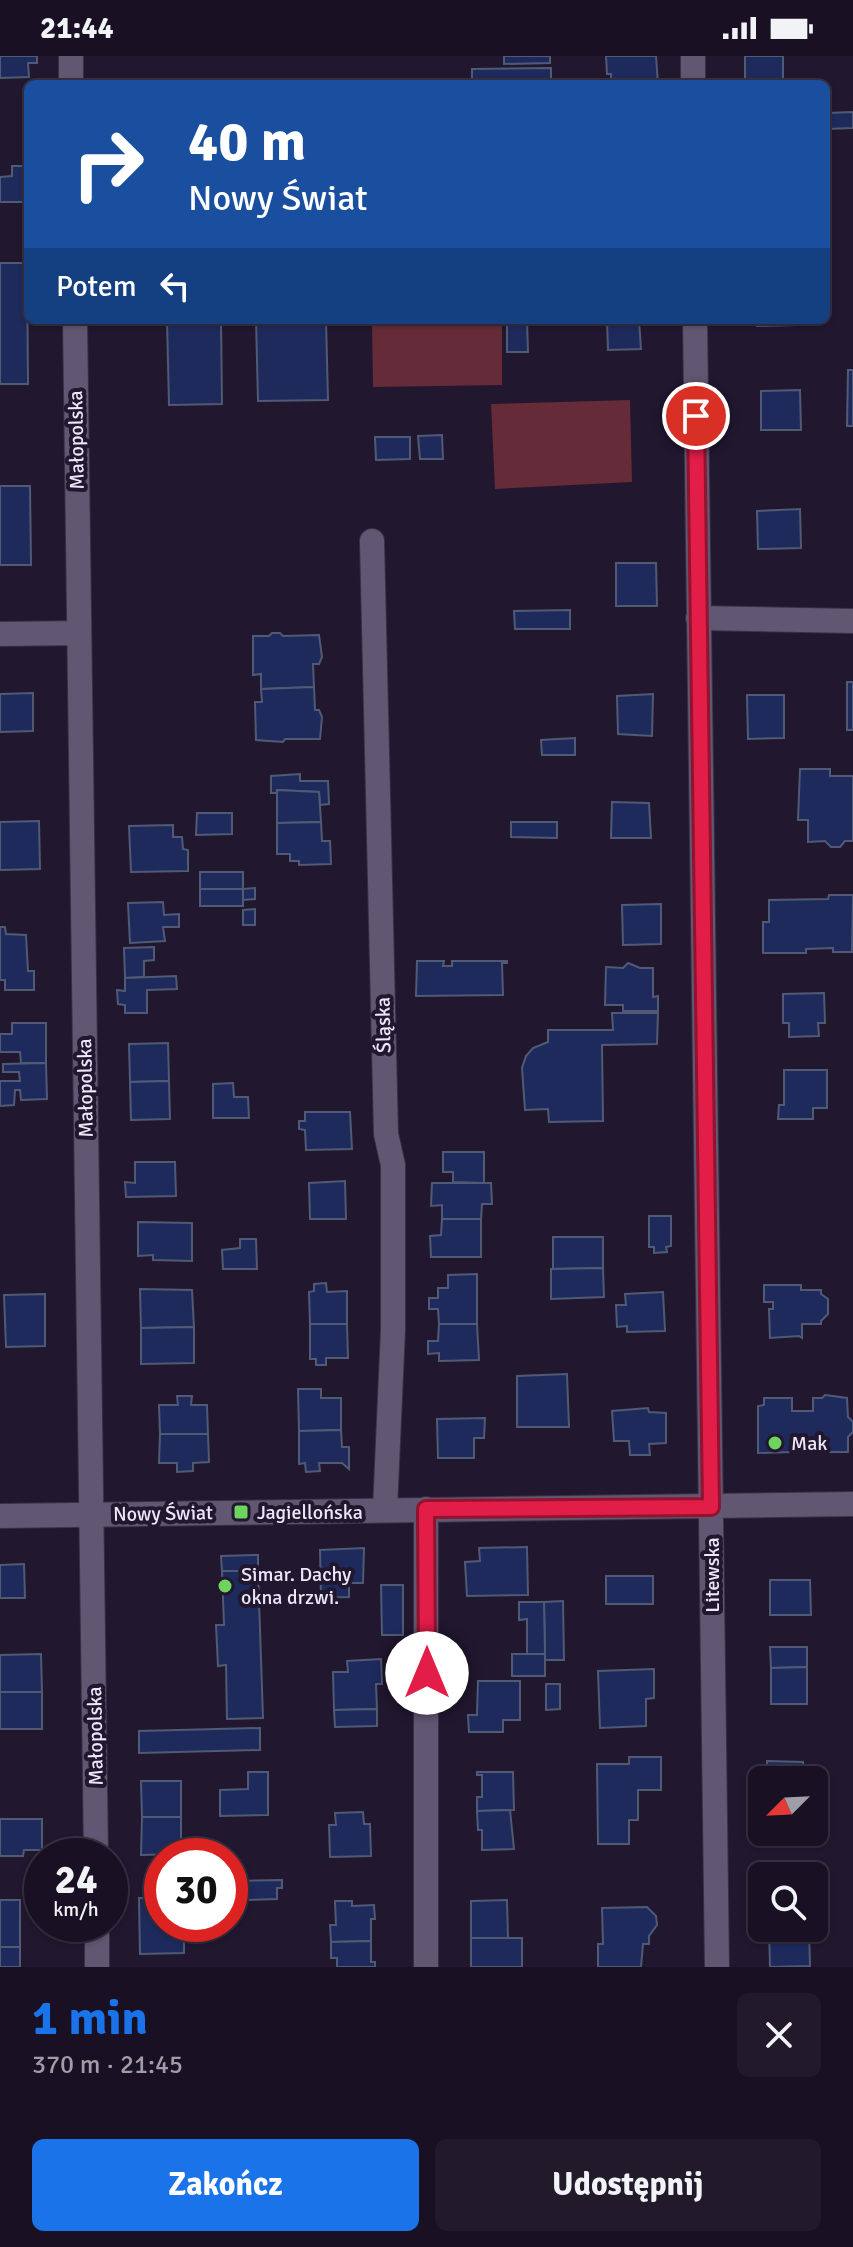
<!DOCTYPE html>
<html lang="pl">
<head>
<meta charset="utf-8">
<style>
  body { margin:0; font-family:Signika,sans-serif; background:#221a2b; color:#f1f3f6; height:100vh; display:flex; flex-direction:column; font-size:30px; white-space:nowrap }
  * { box-sizing:border-box; margin:0 }
  p { font-size:26px; color:#9f9da6 }
  .icon { flex:none; width:44px; height:44px; fill:none; stroke:currentColor; stroke-width:2; stroke-linecap:round; stroke-linejoin:round }
  .map { position:relative; height:1911px; overflow:hidden }
  .panel { display:flex; flex-direction:column; background:#191123; flex:1 }
  .panel>* { flex:none }
  .top-card { position:absolute; left:24px; top:24px; width:806px; height:244px; border-radius:12px; box-shadow:0 2px 6px #0004,0 0 0 2px #373141; background:#1a4fa0; color:#fff; overflow:hidden }
  .needle { width:52px; rotate:246deg }
  .tools { position:absolute; left:748px; top:1710px; display:grid; gap:16px }
  .tools a { display:grid; place-items:center; width:80px; height:80px; border-radius:12px; background:#191123; box-shadow:0 2px 6px #0004,0 0 0 2px #373141; font-size:40px }
  .speed { position:absolute; left:24px; top:1782px; display:flex; gap:16px; font-size:40px; font-weight:700; text-align:center }
  .speed>* { display:grid; place-content:center; width:104px; height:104px; border-radius:50%; background:#191123; box-shadow:0 2px 6px #0004,0 0 0 2px #373141; line-height:1 }
  .speed small { font-size:20px; font-weight:400 }
  .speed .limit { border:12px solid #d22; background:#fff; color:#111 }
  .pin { position:absolute; display:grid; place-items:center; width:68px; height:68px; color:#fff; margin:-34px; border:4px solid #fff; border-radius:50%; box-shadow:0 2px 8px #0007 }
  .me { position:absolute; width:88px; margin:-44px; rotate:0deg; stroke-linejoin:round; filter:drop-shadow(0 0 6px #0008) }
  .turn { display:flex; align-items:center; gap:28px; height:168px; padding:0 32px; font-size:36px }
  .turn .icon { width:104px; height:104px; stroke-width:2.5 }
  .turn b { display:block; font-size:56px; line-height:68px }
  .then { display:flex; align-items:center; height:76px; padding:0 32px; background:#0003; gap:16px; font-size:30px }
  .round { display:grid; place-items:center; flex:none; width:84px; height:84px; border-radius:12px; background:#221a2b }
  .headline { display:flex; align-items:center; justify-content:space-between; height:136px; padding:0 32px }
  h1 { font-size:48px; font-weight:700; line-height:60px; color:#1a73e8 }
  .primary-button { display:flex; gap:16px; margin-top:auto; padding:16px 32px }
  .primary-button a { flex:1; height:92px; border-radius:12px; background:#1a73e8; color:#fff; font-size:32px; font-weight:700; line-height:92px; text-align:center }
  .primary-button a+a { background:#221a2b; color:#f1f3f6 }
  .status { display:flex; justify-content:space-between; align-items:center; height:56px; padding:0 40px; background:#191123; direction:ltr }
  .status svg { height:22px; fill:currentColor }
  .map>svg:first-child { display:block }
  .green { fill:#652b39 }
  .building { fill:#1e2a5c; stroke:#505a75; stroke-width:2 }
  .lines { fill:none; stroke-linecap:round; stroke-linejoin:round }
  .minor-casing { stroke:#383143; stroke-width:26 }
  .path { stroke:#60576d; stroke-width:5; stroke-dasharray:6 4; stroke-linecap:butt }
  .minor { stroke:#625773; stroke-width:24 }
  .route-casing { stroke:#92132f; stroke-width:20 }
  .route { stroke:#e11d48; stroke-width:14 }
  .poi-dot { fill:#6fd35f; stroke:#21172f; stroke-width:3 }
  .labels { text-anchor:middle; stroke-width:8; stroke-linejoin:round; paint-order:stroke }
  .street-label { font-size:20px; fill:#ede7f8; stroke:#21172f }
  .poi-label { font-size:20px; fill:#ede7f8; stroke:#21172f; text-anchor:start }
</style>
</head>
<body>
<div class="status"><b>21:44</b><svg viewBox="0 0 49 12"><path d="M0 12V9h3v3zM5 12V6h3v6zM10 12V3h3v9zM15 12V0h3v12zM26 1h20v11H26zM47 4h2v5h-2z"/></svg></div>
<div class="map">
<svg width="853" height="1911" viewBox="0 0 853 1911">
  <rect width="100%" height="100%" fill="#21172f"/>
  <!-- green -->
  <g class="green">
    <polygon points="372,264 502,264 502,329 373,331"/>
    <polygon points="630,344 632,426 495,433 491,348"/>
  </g>
  <!-- building -->
  <g class="building">
    <polygon points="0,0 37,0 37,7 28,7 29,21 0,22"/>
    <polygon points="504,0 550,0 550,7 504,8"/>
    <polygon points="606,0 656,0 658,28 611,28 611,18 607,18"/>
    <rect x="745" y="0" width="38" height="28"/>
    <polygon points="551,12 551,28 472,28 472,13"/>
    <polygon points="853,56 853,72 826,73 826,57"/>
    <polygon points="12,110 28,110 28,146 0,146 0,121 12,120"/>
    <polygon points="0,207 27,207 28,328 0,328"/>
    <polygon points="167,264 221,264 222,348 169,349"/>
    <polygon points="256,264 326,264 328,344 258,345"/>
    <polygon points="507,264 527,264 528,296 507,296"/>
    <polygon points="607,264 639,264 641,293 608,294"/>
    <polygon points="757,264 797,264 797,269 757,270"/>
    <polygon points="848,314 853,314 853,370 847,370"/>
    <polygon points="800,334 801,374 761,374 761,335"/>
    <polygon points="442,379 443,403 420,403 418,380"/>
    <polygon points="375,381 410,381 410,403 376,404"/>
    <polygon points="0,430 30,430 31,509 0,509"/>
    <polygon points="800,453 801,492 758,493 757,455"/>
    <polygon points="616,507 656,507 657,550 616,550"/>
    <polygon points="570,554 570,573 515,573 514,555"/>
    <polygon points="272,577 280,577 283,580 319,579 322,601 319,608 313,608 314,631 261,633 261,618 253,619 253,580 269,580"/>
    <rect x="847" y="626" width="6" height="48"/>
    <polygon points="314,631 315,654 319,654 322,661 320,683 285,683 283,686 256,684 255,646 262,646 261,633"/>
    <polygon points="33,637 33,675 0,676 0,638"/>
    <polygon points="653,638 652,680 618,678 617,640"/>
    <polygon points="747,639 784,639 784,682 748,683"/>
    <polygon points="575,682 575,699 542,699 541,684"/>
    <polygon points="800,713 830,713 830,720 853,720 853,785 845,785 840,791 831,791 825,785 808,786 808,764 798,764"/>
    <polygon points="300,718 300,725 328,725 329,748 320,749 319,736 277,734 278,737 271,737 271,720"/>
    <polygon points="277,734 319,736 321,766 277,767"/>
    <polygon points="612,746 649,747 651,782 611,782"/>
    <polygon points="197,757 232,757 232,778 196,779"/>
    <polygon points="39,765 40,813 0,814 0,766"/>
    <polygon points="321,766 322,785 330,785 331,808 299,809 299,805 290,805 290,798 277,798 277,767"/>
    <polygon points="511,766 557,766 557,782 511,781"/>
    <polygon points="173,769 173,781 182,781 183,793 188,794 188,815 131,816 129,770"/>
    <rect x="200" y="816" width="43" height="17"/>
    <polygon points="255,832 255,843 243,844 243,833"/>
    <rect x="200" y="833" width="43" height="17"/>
    <polygon points="829,839 853,839 852,896 833,896 833,892 806,893 806,897 763,897 763,866 769,866 769,844 828,843"/>
    <polygon points="163,846 164,859 179,858 179,871 163,871 165,885 130,887 128,847"/>
    <polygon points="661,848 661,888 623,889 622,849"/>
    <polygon points="255,853 255,869 243,869 243,854"/>
    <polygon points="0,871 5,871 6,878 26,879 28,915 34,915 34,934 5,934 5,924 0,924"/>
    <polygon points="154,891 154,904 144,905 144,921 125,922 124,892"/>
    <polygon points="417,905 444,905 443,910 452,910 452,905 507,905 507,907 502,907 503,939 416,940"/>
    <polygon points="628,907 640,912 653,912 653,941 658,940 658,955 623,955 623,949 605,949 606,911 623,912"/>
    <polygon points="176,920 177,933 147,934 147,957 125,957 125,949 118,948 117,934 125,935 125,922"/>
    <polygon points="824,937 825,967 818,967 819,980 789,981 789,967 783,967 783,938"/>
    <polygon points="612,957 658,957 657,988 602,989 603,1065 549,1066 548,1053 525,1054 522,1012 526,1000 533,992 548,986 548,974 613,974"/>
    <polygon points="12,967 46,967 46,1007 21,1007 20,996 0,996 0,978 12,978"/>
    <polygon points="168,987 169,1025 130,1026 129,988"/>
    <polygon points="46,1007 47,1043 21,1044 20,1034 15,1034 14,1049 0,1050 0,1025 20,1025 19,1016 3,1016 3,1008"/>
    <polygon points="784,1014 827,1014 827,1052 813,1052 813,1063 778,1063 779,1049 784,1049"/>
    <polygon points="169,1025 170,1063 131,1064 130,1026"/>
    <polygon points="233,1027 234,1041 248,1041 249,1062 213,1062 213,1028"/>
    <polygon points="305,1056 350,1056 352,1093 306,1094 305,1074 299,1073 299,1065 305,1065"/>
    <polygon points="443,1096 484,1096 484,1127 453,1126 453,1116 443,1116"/>
    <polygon points="135,1106 175,1106 176,1140 126,1141 125,1126 135,1127"/>
    <polygon points="345,1125 346,1163 310,1163 309,1127"/>
    <polygon points="432,1127 491,1127 492,1148 482,1148 481,1163 442,1163 442,1149 431,1150"/>
    <polygon points="649,1160 671,1160 671,1190 666,1191 667,1196 654,1197 654,1191 649,1191"/>
    <polygon points="442,1163 481,1163 481,1201 431,1201 430,1180 441,1179"/>
    <polygon points="138,1166 192,1167 192,1205 153,1204 153,1199 138,1200"/>
    <polygon points="553,1181 603,1181 603,1212 553,1213"/>
    <polygon points="240,1183 256,1183 257,1213 223,1213 222,1194 240,1192"/>
    <polygon points="603,1212 604,1241 551,1243 551,1213"/>
    <polygon points="477,1218 477,1268 439,1268 438,1253 429,1253 429,1242 438,1242 438,1232 448,1232 448,1219"/>
    <polygon points="326,1227 327,1236 347,1235 347,1268 310,1268 309,1236 314,1235 314,1228"/>
    <polygon points="764,1229 801,1229 801,1234 821,1234 821,1238 828,1243 828,1258 821,1265 821,1268 802,1268 802,1282 799,1280 770,1282 769,1253 773,1253 773,1246 764,1246"/>
    <polygon points="140,1233 192,1234 194,1271 141,1272"/>
    <polygon points="663,1236 665,1275 627,1276 627,1270 617,1271 616,1249 626,1249 625,1238"/>
    <polygon points="45,1238 45,1290 6,1291 4,1239"/>
    <polygon points="310,1268 347,1268 348,1302 326,1302 326,1309 316,1309 316,1303 310,1303"/>
    <polygon points="439,1268 477,1268 479,1304 439,1305 439,1297 428,1298 428,1285 438,1285"/>
    <polygon points="194,1271 194,1307 141,1308 141,1272"/>
    <polygon points="567,1318 569,1371 517,1371 517,1320"/>
    <polygon points="298,1333 321,1333 321,1342 341,1342 341,1374 299,1375"/>
    <polygon points="825,1339 847,1342 848,1361 853,1366 853,1376 848,1381 848,1396 827,1396 827,1391 814,1391 814,1385 793,1386 793,1396 758,1397 758,1350 764,1349 764,1342 792,1342 792,1355 813,1355 813,1342 822,1342"/>
    <polygon points="177,1340 192,1340 191,1349 207,1349 208,1378 160,1378 159,1349 178,1349"/>
    <polygon points="648,1352 649,1356 666,1357 666,1387 649,1388 650,1399 630,1399 629,1385 614,1385 612,1355"/>
    <polygon points="485,1362 484,1382 474,1382 474,1402 438,1402 437,1363"/>
    <polygon points="341,1374 342,1391 349,1391 349,1413 342,1407 319,1407 320,1415 306,1416 305,1407 299,1408 299,1375"/>
    <polygon points="160,1378 208,1378 209,1406 193,1407 193,1415 177,1416 177,1407 159,1407"/>
    <polygon points="527,1491 528,1539 467,1540 465,1506 480,1505 479,1492"/>
    <polygon points="364,1492 363,1527 349,1527 349,1541 321,1542 320,1494"/>
    <polygon points="258,1499 258,1515 222,1515 221,1500"/>
    <polygon points="24,1508 25,1542 0,1542 0,1509"/>
    <polygon points="222,1515 258,1515 263,1662 227,1663 226,1609 218,1610 216,1569 224,1569"/>
    <rect x="606" y="1520" width="47" height="28"/>
    <polygon points="770,1524 810,1524 811,1559 770,1559"/>
    <polygon points="381,1529 403,1529 403,1579 382,1579"/>
    <polygon points="563,1545 564,1604 545,1604 544,1546"/>
    <polygon points="519,1546 544,1546 545,1598 527,1598 527,1563 519,1564"/>
    <polygon points="770,1591 807,1591 807,1611 771,1612"/>
    <polygon points="41,1598 42,1636 0,1636 0,1599"/>
    <rect x="512" y="1598" width="33" height="22"/>
    <polygon points="381,1603 382,1628 376,1628 377,1653 334,1654 333,1616 348,1616 347,1605"/>
    <polygon points="807,1611 807,1648 771,1648 771,1612"/>
    <polygon points="654,1613 654,1642 646,1643 646,1670 600,1672 598,1615"/>
    <polygon points="478,1625 520,1625 520,1664 503,1664 503,1676 469,1676 468,1659 477,1659"/>
    <polygon points="546,1628 560,1628 560,1653 546,1654"/>
    <rect x="0" y="1636" width="42" height="37"/>
    <polygon points="377,1653 377,1670 335,1671 334,1654"/>
    <polygon points="260,1672 260,1694 139,1697 139,1675"/>
    <polygon points="629,1701 661,1701 661,1734 638,1734 638,1764 629,1764 629,1788 598,1788 597,1708 629,1708"/>
    <polygon points="767,1705 803,1706 803,1724 767,1724"/>
    <polygon points="248,1716 268,1716 268,1759 220,1760 220,1734 248,1733"/>
    <polygon points="477,1716 513,1716 514,1754 477,1755 477,1741 482,1741 482,1719 477,1719"/>
    <polygon points="141,1725 181,1725 181,1761 142,1761"/>
    <polygon points="510,1754 514,1793 482,1794 482,1774 478,1774 477,1755"/>
    <polygon points="363,1756 364,1768 370,1768 371,1800 330,1801 329,1769 336,1769 335,1757"/>
    <polygon points="142,1761 181,1761 181,1798 141,1799"/>
    <polygon points="0,1763 42,1763 42,1794 24,1794 23,1800 0,1800"/>
    <polygon points="282,1824 282,1832 277,1832 277,1843 244,1844 244,1854 230,1855 230,1825"/>
    <polygon points="139,1842 162,1842 162,1868 184,1868 184,1897 140,1898"/>
    <rect x="0" y="1844" width="20" height="47"/>
    <polygon points="507,1844 508,1882 471,1882 471,1845"/>
    <polygon points="335,1845 352,1845 352,1850 374,1849 375,1863 371,1863 371,1885 331,1886 330,1869 336,1869"/>
    <polygon points="647,1851 656,1860 657,1869 649,1880 649,1888 643,1888 641,1911 598,1911 598,1888 603,1888 602,1852"/>
    <polygon points="769,1872 809,1872 810,1910 770,1911"/>
    <rect x="471" y="1882" width="51" height="29"/>
    <polygon points="371,1885 371,1906 375,1906 375,1911 337,1911 337,1902 331,1902 331,1886"/>
    <rect x="0" y="1891" width="20" height="20"/>
  </g>
  <g class="lines">
    <defs>
      <g id="minor">
        <polyline points="71,0 71,28"/>
        <polyline points="693,0 693,28"/>
        <polyline points="75,264 96,1800"/>
        <polyline points="695,264 717,1911"/>
        <polyline points="372,485 386,1078 393,1109 393,1274 385,1453"/>
        <polyline points="698,562 853,565"/>
        <polyline points="0,578 79,577"/>
        <polyline points="0,1460 853,1448"/>
        <polyline points="97,1868 97,1911"/>
        <polyline points="426,1911 426,1453"/>
      </g>
    </defs>
    <!-- minor casing -->
    <use href="#minor" class="minor-casing"/>
    <!-- path -->
    <polyline class="path" points="116,1816 117,1850"/>
    <!-- minor -->
    <use href="#minor" class="minor"/>
  </g>
  <g class="lines">
    <defs>
      <polyline id="route" points="427,1617 426,1453 711,1451 696,360"/>
    </defs>
    <!-- route casing -->
    <use href="#route" class="route-casing"/>
    <!-- route -->
    <use href="#route" class="route"/>
  </g>
  <!-- markers -->
  <g class="poi-dot">
    <circle cx="775" cy="1387" r="8"/>
    <rect x="233" y="1448" width="16" height="16" rx="4"/>
    <circle cx="225" cy="1530" r="8"/>
  </g>
  <g class="labels">
    <!-- street labels -->
    <g class="street-label">
      <text transform="translate(76 384) rotate(-91)" y="7">Małopolska</text>
      <text transform="translate(383 969) rotate(-91)" y="7">Śląska</text>
      <text transform="translate(85 1032) rotate(-91)" y="7">Małopolska</text>
      <text transform="translate(163 1457) rotate(-1)" y="7">Nowy Świat</text>
      <text transform="translate(712 1519) rotate(-90)" y="7">Litewska</text>
      <text transform="translate(95 1680) rotate(-91)" y="7">Małopolska</text>
    </g>
    <!-- poi labels -->
    <g class="poi-label">
      <text x="791" y="1394">Mak</text>
      <text x="257" y="1463">Jagiellońska</text>
      <text x="241" y="1525">Simar. Dachy<tspan x="241" dy="23">okna drzwi.</tspan></text>
    </g>
  </g>
</svg>
<div class="tools">
<a><svg class="needle" viewBox="-14 -14 28 28"><path d="M0-13l5 13h-10z" fill="#e53935"/><path d="M0 13l5-13h-10z" fill="#9f9da6"/></svg></a>
<a><svg class="icon" aria-label="search" viewBox="0 0 24 24"><circle cx="10" cy="10" r="6"/><path d="M15 15l6 6"/></svg></a>
</div>
<div class="speed"><div>24<small>km/h</small></div><div class="limit">30</div></div>
<div class="pin" style="left:696px;top:360px;background:#d93025"><svg class="icon" aria-label="arrive" viewBox="0 0 24 24"><path d="M6 21V4h12l-3 4 3 4H6"/></svg></div>
<svg class="me" style="left:427px;top:1617px" viewBox="-20 -20 40 40"><circle r="19" fill="#fff"/><path d="M0-13L10 11 0 6-10 11z" fill="#e11d48"/></svg>
<div class="top-card">
<div class="turn"><svg class="icon" aria-label="right" viewBox="0 0 24 24"><path d="M7 20v-9h11M14 6l5 5-5 5"/></svg><div><b>40 m</b>Nowy Świat</div></div>
<div class="then">Potem<svg class="icon" aria-label="left" viewBox="0 0 24 24"><path d="M17 20v-9H6M10 6l-5 5 5 5"/></svg></div>
</div>
</div>
<section class="panel">
<div class="headline"><div><h1>1 min</h1><p>370 m · 21:45</p></div><a class="round"><svg class="icon" aria-label="close" viewBox="0 0 24 24"><path d="M6 6l12 12M18 6L6 18"/></svg></a></div>
<div class="primary-button"><a>Zakończ</a><a>Udostępnij</a></div>
</section>
</body>
</html>
